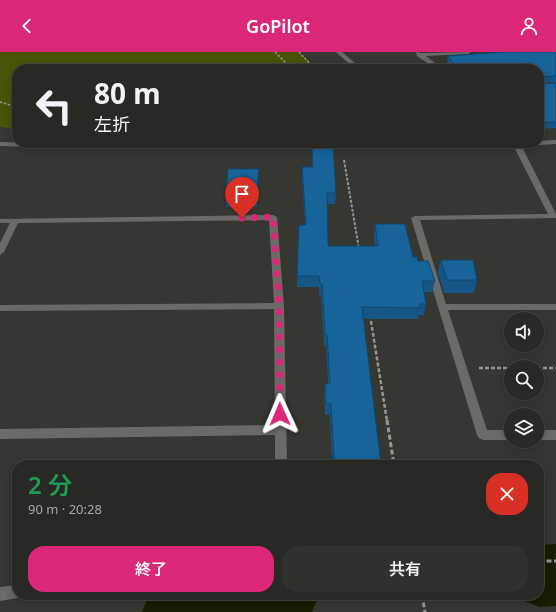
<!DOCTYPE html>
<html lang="ja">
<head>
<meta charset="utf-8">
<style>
  body { margin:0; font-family:"Noto Sans","Noto Sans JP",sans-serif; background:#30312d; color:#f1f3f6; height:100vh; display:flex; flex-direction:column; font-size:15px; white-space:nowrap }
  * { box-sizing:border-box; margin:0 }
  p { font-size:13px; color:#a5a6a7 }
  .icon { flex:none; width:22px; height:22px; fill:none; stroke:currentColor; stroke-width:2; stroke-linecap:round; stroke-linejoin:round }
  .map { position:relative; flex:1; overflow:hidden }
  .side { position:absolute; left:12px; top:408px; width:532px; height:140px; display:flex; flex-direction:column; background:#282925; border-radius:16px; box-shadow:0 2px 10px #0003,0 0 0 1px #444542 }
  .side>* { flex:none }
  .hud { position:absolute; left:12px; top:12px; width:532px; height:84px; border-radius:16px; box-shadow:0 2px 10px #0003,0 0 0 1px #444542; background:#282925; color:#f1f3f6; overflow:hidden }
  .tools { position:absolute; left:504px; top:260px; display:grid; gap:8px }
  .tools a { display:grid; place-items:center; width:40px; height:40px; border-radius:50%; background:#282925; box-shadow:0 2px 10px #0003,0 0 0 1px #444542; font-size:20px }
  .pin { position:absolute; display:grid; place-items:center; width:34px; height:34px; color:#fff; margin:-41px -17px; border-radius:50% 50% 50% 0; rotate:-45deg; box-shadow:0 0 4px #0007 }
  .pin .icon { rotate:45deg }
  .me { position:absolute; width:44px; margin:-22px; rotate:359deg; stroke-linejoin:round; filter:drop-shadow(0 0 3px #0008) }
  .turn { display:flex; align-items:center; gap:14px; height:84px; padding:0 16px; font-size:18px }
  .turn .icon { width:52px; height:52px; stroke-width:2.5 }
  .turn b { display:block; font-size:28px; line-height:34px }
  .round { display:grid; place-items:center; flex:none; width:42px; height:42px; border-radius:16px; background:#30312d }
  .summary { display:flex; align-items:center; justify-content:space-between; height:68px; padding:0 16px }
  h1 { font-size:24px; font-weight:600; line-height:30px; color:#1e9e55 }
  .primary-button { display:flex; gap:8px; margin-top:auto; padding:8px 16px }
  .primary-button a { flex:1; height:46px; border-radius:16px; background:#db2777; color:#fff; font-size:16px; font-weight:600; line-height:46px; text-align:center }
  .primary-button a+a { background:#30312d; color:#f1f3f6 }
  header { display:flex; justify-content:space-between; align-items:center; height:52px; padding:0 16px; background:#db2777; color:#fff; font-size:18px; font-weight:600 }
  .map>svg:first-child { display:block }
  .green { fill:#4b5309 }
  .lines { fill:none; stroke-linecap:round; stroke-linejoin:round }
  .river { fill:#191c02; fill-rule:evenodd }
  .path-far3 { stroke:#959691; stroke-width:1.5; stroke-dasharray:2.5 1.5; stroke-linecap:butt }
  .path-far2 { stroke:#959691; stroke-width:2; stroke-dasharray:3 1.5; stroke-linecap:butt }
  .path-far1 { stroke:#959691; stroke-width:2.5; stroke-dasharray:4 2; stroke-linecap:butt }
  .path { stroke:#959691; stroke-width:3; stroke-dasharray:5 2.5; stroke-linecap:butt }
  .minor { fill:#6a6b68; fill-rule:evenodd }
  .tertiary { fill:#6a6b68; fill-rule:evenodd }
  .wall { fill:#145685 }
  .shaded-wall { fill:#10466c }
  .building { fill:#17649b; stroke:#10466c }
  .route { stroke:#db2777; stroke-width:7; stroke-dasharray:0 12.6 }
</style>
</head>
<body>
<header><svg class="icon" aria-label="back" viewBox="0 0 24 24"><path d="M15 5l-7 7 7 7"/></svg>GoPilot<svg class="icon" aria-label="person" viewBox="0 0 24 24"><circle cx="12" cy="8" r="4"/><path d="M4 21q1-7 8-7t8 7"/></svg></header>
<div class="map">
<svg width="556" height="560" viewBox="0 0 556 560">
  <rect width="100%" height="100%" fill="#363731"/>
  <!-- green -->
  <polygon class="green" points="0,0 299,0 317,17 17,17 17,77 0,75"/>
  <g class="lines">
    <!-- river -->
    <g class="river">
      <polygon points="556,492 556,554 539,555 517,546 515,543 539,543 539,493"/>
      <polygon points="149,543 319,543 312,560 142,560"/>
    </g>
    <!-- path-far3 -->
    <g class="path-far3">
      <polyline points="275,0 292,17"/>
      <polyline points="299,0 315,17"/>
      <polyline points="0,50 17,55"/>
    </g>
    <!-- path-far2 -->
    <polyline class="path-far2" points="344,108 359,197"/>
    <!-- path-far1 -->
    <g class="path-far1">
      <polyline points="370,263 387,369"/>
      <polyline points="479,316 511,316"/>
      <polyline points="537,316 556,316"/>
    </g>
    <!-- path -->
    <g class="path">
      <polyline points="387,368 394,413"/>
      <polyline points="539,509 556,509"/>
      <polyline points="422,543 425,560"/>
    </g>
    <!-- minor -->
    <g class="minor">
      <polygon points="336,0 342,0 362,17 355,17"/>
      <polygon points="416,0 422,1 471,0 468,2 426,4 443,17 436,17 417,4"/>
      <polygon points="512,91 520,91 556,162 556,166 420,168 446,252 556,252 556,258 448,258 487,378 511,378 511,388 483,388 479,386 477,383 411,166 415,164 548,162"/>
      <polygon points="273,163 277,165 284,254 287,413 275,413 275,383 0,387 0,377 275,373 274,257 0,259 0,253 274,251 269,168 18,171 4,200 0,203 0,191 10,171 0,171 0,167"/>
      <rect x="537" y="378" width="19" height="10"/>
      <polygon points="17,533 17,543 23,543 22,545 0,549 0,535"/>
    </g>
    <!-- tertiary -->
    <g class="tertiary">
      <polygon points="556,88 556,92 539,93 535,91 539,91 539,89"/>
      <polygon points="0,90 66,92 532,91 528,93 66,96 0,94"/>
    </g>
  </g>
  <!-- wall -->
  <g class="wall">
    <polygon points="556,0 556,30 540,31 541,32 556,31 556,76 539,77 539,17 452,17 447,10 448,4"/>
    <polygon points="312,95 336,141 335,152 327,152 328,194 375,194 374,183 375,172 413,205 418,209 435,229 432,240 424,240 426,252 424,263 419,263 418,267 363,267 381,413 329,413 329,407 332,407 330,363 325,363 324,343 325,332 328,332 326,294 324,294 321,243 319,243 319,235 297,235 299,173 305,173 302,126 302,115 312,115"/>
    <polygon points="259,117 259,130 257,155 226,155 226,143"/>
    <polygon points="441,208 477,228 474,241 444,241 438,220"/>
  </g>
  <!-- shaded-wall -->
  <polygon class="shaded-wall" points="259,117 259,130 257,155 256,143"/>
  <!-- building -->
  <g class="building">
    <polygon points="501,0 556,0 556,24 540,25 539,30 541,32 556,31 556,70 539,71 539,17 457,17 448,4"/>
    <polygon points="312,95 333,95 336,141 327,141 328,194 378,194 375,172 405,172 413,205 417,205 418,209 428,209 435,229 422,229 426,252 420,252 420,256 362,255 381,413 330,413 329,407 334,407 331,352 326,352 325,332 330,332 327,283 325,283 322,232 320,232 319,224 297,224 299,173 306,173 302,115 313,115"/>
    <polygon points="228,117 259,117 256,143 226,143"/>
    <polygon points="441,208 473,208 477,228 447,228"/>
  </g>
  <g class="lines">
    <!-- route -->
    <polyline class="route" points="242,166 273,165 279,254 280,362"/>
  </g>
</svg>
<div class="tools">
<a><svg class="icon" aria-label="sound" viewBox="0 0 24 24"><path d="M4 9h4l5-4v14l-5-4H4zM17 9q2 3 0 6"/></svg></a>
<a><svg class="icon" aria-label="search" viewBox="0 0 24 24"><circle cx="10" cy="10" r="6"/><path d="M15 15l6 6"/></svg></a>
<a><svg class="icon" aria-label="layers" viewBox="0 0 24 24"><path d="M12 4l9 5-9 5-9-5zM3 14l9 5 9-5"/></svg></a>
</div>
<div class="pin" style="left:242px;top:166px;background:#d93025"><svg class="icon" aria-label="arrive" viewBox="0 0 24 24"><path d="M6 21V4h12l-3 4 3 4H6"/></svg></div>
<svg class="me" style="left:280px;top:362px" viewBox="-20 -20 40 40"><path d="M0-17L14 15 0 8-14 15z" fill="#db2777" stroke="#fff" stroke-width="4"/></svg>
<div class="hud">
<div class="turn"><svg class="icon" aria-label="left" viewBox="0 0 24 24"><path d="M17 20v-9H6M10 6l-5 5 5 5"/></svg><div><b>80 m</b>左折</div></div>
</div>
<section class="side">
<div class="summary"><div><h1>2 分</h1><p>90 m · 20:28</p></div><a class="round" style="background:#d93025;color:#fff"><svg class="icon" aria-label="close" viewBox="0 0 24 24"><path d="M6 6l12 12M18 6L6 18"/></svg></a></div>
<div class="primary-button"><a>終了</a><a>共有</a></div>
</section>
</div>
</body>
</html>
